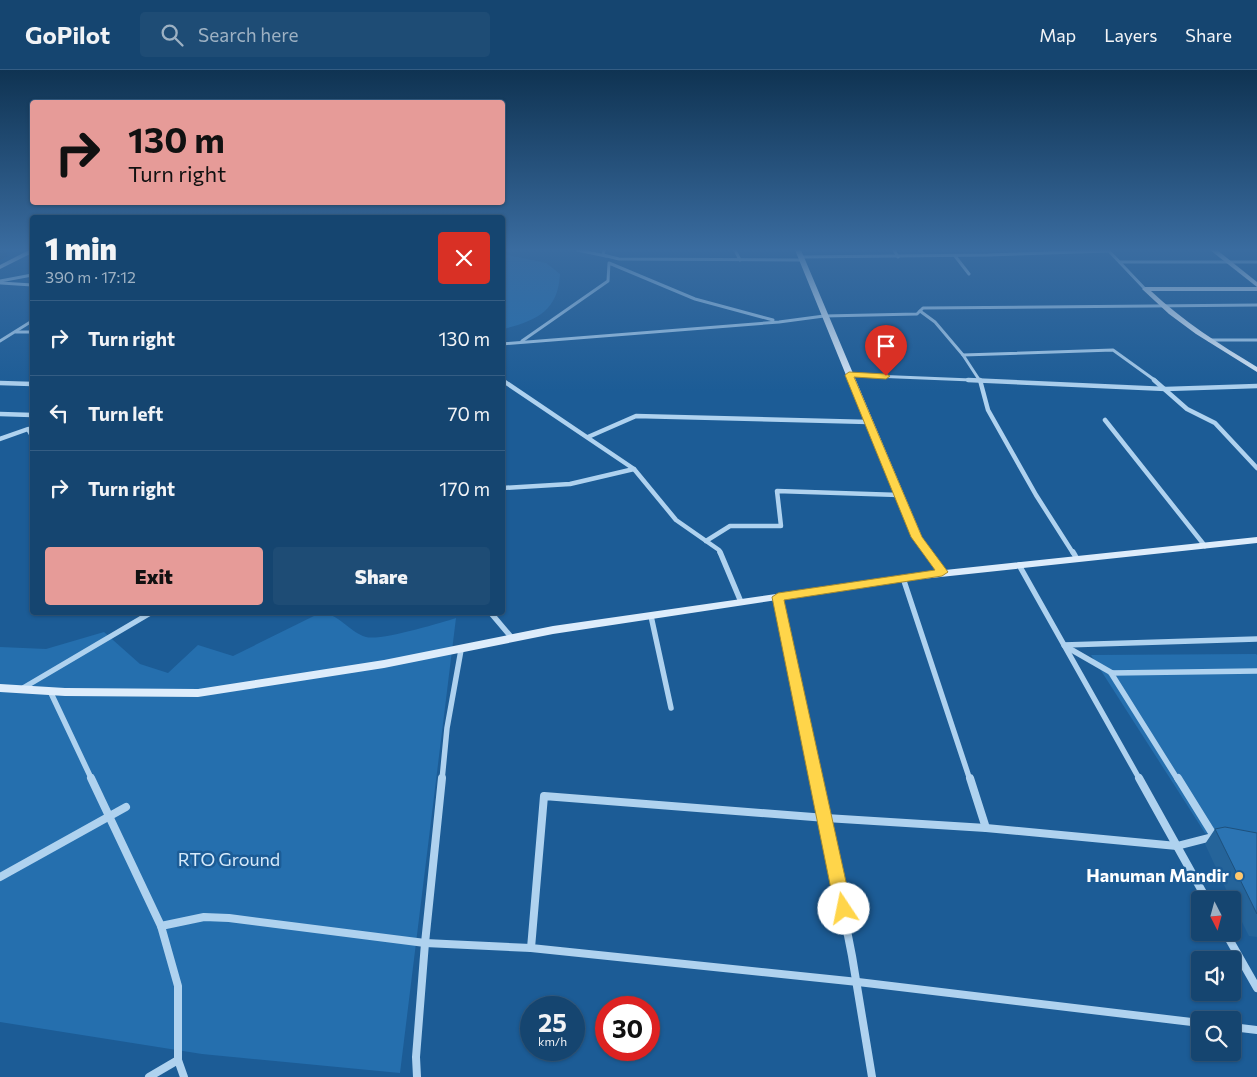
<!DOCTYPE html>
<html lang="en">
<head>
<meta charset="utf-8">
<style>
  body { margin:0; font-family:Commissioner,sans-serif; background:#1e4c75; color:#f1f3f6; height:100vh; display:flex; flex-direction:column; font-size:19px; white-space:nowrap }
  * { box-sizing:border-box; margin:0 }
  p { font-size:16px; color:#9db1c3 }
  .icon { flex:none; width:28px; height:28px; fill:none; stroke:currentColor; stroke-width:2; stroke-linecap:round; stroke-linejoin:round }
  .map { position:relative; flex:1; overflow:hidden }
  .side { position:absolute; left:30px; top:145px; width:475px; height:400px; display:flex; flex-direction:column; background:#154570; border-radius:5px; box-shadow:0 1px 4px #0004,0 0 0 1px #345d83 }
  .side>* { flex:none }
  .hud { position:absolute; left:30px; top:30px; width:475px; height:105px; border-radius:5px; box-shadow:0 1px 4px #0004,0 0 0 1px #345d83; background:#e69b98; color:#111; overflow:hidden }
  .needle { width:32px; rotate:174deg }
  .tools { position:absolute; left:1191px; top:821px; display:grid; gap:10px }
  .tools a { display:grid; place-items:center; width:50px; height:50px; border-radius:5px; background:#154570; box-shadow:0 1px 4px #0004,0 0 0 1px #345d83; font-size:25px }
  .speed { position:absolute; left:520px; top:926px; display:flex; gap:10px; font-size:25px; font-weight:700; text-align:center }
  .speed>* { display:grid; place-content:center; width:65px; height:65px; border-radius:50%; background:#154570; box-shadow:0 1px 4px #0004,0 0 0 1px #345d83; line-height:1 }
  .speed small { font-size:12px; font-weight:400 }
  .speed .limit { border:8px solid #d22; background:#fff; color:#111 }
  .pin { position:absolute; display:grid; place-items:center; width:42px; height:42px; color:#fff; margin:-51px -21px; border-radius:50% 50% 50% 0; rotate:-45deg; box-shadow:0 0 5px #0007 }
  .pin .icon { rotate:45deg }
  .me { position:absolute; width:55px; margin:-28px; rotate:349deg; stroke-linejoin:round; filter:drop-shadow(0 0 4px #0008) }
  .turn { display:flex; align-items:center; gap:18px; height:105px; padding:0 15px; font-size:22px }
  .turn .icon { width:65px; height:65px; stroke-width:2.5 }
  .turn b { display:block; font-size:35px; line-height:42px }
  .round { display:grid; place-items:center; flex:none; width:52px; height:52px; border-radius:5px; background:#1e4c75 }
  .headline { display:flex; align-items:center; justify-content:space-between; height:85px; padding:0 15px }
  h1 { font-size:30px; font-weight:800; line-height:38px }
  .cta { display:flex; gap:10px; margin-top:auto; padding:10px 15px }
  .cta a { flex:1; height:58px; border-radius:5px; background:#e69b98; color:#111; font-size:20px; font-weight:800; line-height:58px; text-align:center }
  .cta a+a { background:#1e4c75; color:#f1f3f6 }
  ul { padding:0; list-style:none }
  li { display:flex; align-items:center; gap:15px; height:75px; padding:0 15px; border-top:1px solid #345d83 }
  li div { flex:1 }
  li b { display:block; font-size:19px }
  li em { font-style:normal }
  header { display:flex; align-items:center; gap:30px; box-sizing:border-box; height:70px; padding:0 25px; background:#154570; border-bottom:1px solid #345d83 }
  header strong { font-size:24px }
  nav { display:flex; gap:28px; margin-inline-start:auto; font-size:18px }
  .search { width:350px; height:45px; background:#1e4c75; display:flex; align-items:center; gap:12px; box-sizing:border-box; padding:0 18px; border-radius:5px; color:#9db1c3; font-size:19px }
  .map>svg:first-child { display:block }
  .green { fill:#256fae }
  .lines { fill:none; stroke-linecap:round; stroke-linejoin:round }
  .street-far3 { stroke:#afd2ef; stroke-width:3 }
  .street-far2 { stroke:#afd2ef; stroke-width:4.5 }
  .street-far1 { stroke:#afd2ef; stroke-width:5.5 }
  .street { stroke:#afd2ef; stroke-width:8 }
  .secondary { fill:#ddecfb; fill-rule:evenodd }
  .wall { fill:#25649a }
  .shaded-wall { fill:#1e517d }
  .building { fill:#2b74b3; stroke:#1e517d }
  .route { fill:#ffd54a; stroke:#a68a30 }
  .poi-dot { fill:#ffc86d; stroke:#1c5c96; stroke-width:2 }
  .labels { text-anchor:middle; stroke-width:5; stroke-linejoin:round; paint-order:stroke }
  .near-park-label { font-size:18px; fill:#d6eafb; stroke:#1c5c96 }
  .near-poi-label { font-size:18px; font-weight:bold; fill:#fff; stroke:#1c5c96; text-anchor:end }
</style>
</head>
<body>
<header>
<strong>GoPilot</strong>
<div class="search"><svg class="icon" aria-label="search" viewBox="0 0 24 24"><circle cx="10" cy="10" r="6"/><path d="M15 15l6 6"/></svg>Search here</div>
<nav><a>Map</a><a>Layers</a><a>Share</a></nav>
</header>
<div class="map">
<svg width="1257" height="1007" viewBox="0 0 1257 1007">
  <rect width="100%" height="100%" fill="#1c5c96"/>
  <!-- green -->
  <g class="green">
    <path d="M 503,184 L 546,193 L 560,204 C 558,242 535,251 503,259 Z"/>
    <path d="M 320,543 C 339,543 349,562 366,567 C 381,571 440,553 456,548 L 400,1003 L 202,984 L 0,952 L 0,577 L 46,579 L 104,562 L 140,594 L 168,603 L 198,575 L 233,586 Z"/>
    <polygon points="1256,584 1257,585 1257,779 1205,763 1091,585"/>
  </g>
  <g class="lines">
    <!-- street-far3 -->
    <g class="street-far3">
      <polyline points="577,180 606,186"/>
      <polyline points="604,180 603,185 619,189 801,190"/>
      <polyline points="735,180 740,190"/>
      <polyline points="894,180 898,187"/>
      <polyline points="1108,180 1145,219"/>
      <polyline points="955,186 969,204"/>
      <polyline points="800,187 988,185 1109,181"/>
      <polyline points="1120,192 1257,192"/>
      <polyline points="0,211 32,205"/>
      <polyline points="1,213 32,215"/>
      <polyline points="920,241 935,252 963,285"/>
      <polyline points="16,262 32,262"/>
      <polyline points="1209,270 1257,270"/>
      <polyline points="0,271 32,251"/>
      <polyline points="522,271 608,211 609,193 695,229 773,250"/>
      <polyline points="502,274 779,252 824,246 917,244 923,238 1257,235"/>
      <polyline points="849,305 996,311"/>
      <polyline points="502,310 504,311"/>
      <polyline points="980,311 963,285 1113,280 1156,311"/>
    </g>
    <!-- street-far2 -->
    <g class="street-far2">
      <polyline points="502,310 634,399 676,450 719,480 720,483"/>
      <polyline points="968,310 1166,319 1257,316"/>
      <polyline points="980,310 988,340 1036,425 1073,483"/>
      <polyline points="1154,310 1187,339 1215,353 1257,398"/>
      <polyline points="0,313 32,314"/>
      <polyline points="0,344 32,345"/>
      <polyline points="1105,350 1205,476"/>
      <polyline points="588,367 636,346 869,352"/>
      <polyline points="0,369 28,359 32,366"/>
      <polyline points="502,418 570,414 634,399"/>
      <polyline points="706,471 730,456 781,456 777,421 899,425"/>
    </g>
    <!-- street-far1 -->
    <g class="street-far1">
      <polyline points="720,482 741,532"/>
      <polyline points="1073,482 1077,489"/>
      <polyline points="1019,495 1140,710"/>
      <polyline points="903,508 970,710"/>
      <polyline points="778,527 817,710"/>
      <polyline points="490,542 512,568"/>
      <polyline points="651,546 671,638"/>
      <polyline points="1064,575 1257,569"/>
      <polyline points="1065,576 1112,603"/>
      <polyline points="23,618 152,542"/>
      <polyline points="50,621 92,710"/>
      <polyline points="442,710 447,658 461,580"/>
      <polyline points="1178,710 1111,603 1257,601"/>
    </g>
    <!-- street -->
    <g class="street">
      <polyline points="91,708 161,856 178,916 178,990"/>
      <polyline points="817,708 852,886 872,1007"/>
      <polyline points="970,708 986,758"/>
      <polyline points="1139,708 1207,830"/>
      <polyline points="1178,708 1214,766"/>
      <polyline points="0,807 126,737"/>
      <polyline points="161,856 204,847 229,848 425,873 531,878"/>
      <polyline points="1225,862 1257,918"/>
      <polyline points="1200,953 858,912 531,878 544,726 826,748 986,758 1177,776 1216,766"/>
      <polyline points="1232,957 1257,960"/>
      <polyline points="149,1007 178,990 184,1007"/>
      <polyline points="417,1007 416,987 425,873 442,708"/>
    </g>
    <!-- secondary -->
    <g class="secondary">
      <polygon points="29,180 32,180 32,183 0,199 0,195"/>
      <polygon points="795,180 801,180 922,467 945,500 1257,467 1257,473 903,511 553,564 384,598 198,627 65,626 0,622 0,614 65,618 198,619 384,590 553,556 936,501 912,467"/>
      <polygon points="1210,180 1217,180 1257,212 1257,217"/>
      <path d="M 1257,217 L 1257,221 L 1151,221 C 1183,251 1219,274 1257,297 L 1257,302 L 1196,264 L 1169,244 L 1142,219 L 1145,217 Z"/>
    </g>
  </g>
  <!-- wall -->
  <polygon class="wall" points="1215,759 1257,763 1257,867 1249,866 1232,832 1232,830 1231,830 1205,774"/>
  <!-- shaded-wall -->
  <polygon class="shaded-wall" points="0,180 6,180 8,186 0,190"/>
  <!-- building -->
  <polygon class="building" points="1225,757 1257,763 1257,844 1215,759"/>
  <!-- sky -->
  <linearGradient id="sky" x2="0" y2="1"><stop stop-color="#0f3352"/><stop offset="0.56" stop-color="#3a6ca0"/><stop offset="1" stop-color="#3a6ca0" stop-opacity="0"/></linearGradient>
  <rect width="1257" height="321" fill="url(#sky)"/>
  <!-- route -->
  <polygon class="route" points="849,302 886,304 890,306 886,309 854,307 922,467 948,502 942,506 784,530 852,839 849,844 844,846 838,844 835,839 772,527 778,523 935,500 911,467 845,305"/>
  <!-- markers -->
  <circle class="poi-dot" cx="1239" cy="806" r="5"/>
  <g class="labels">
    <!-- near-park labels -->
    <g class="near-park-label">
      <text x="229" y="796">RTO Ground</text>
    </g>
    <!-- near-poi labels -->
    <g class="near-poi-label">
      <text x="1229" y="812">Hanuman Mandir</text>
    </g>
  </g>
</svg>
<div class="tools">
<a><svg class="needle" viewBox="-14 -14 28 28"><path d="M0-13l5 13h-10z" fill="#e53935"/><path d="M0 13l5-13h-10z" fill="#9db1c3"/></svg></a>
<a><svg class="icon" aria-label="sound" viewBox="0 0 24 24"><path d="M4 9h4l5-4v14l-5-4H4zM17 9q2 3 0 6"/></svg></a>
<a><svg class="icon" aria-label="search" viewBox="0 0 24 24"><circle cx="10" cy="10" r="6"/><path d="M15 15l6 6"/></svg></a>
</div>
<div class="speed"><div>25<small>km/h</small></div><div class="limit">30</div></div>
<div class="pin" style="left:886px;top:306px;background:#d93025"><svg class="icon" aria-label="arrive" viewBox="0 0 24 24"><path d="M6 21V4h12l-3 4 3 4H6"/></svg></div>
<svg class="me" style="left:844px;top:839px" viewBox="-20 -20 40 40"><circle r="19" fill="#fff"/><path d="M0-13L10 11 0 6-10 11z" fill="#ffd54a"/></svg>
<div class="hud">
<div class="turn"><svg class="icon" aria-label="right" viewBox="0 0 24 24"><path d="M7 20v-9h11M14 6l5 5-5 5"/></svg><div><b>130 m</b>Turn right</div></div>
</div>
<section class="side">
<div class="headline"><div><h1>1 min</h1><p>390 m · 17:12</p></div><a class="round" style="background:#d93025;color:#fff"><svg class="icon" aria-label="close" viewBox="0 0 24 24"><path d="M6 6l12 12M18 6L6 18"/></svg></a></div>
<ul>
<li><svg class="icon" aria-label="right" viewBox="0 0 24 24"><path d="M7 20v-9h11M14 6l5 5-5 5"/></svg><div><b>Turn right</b></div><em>130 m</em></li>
<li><svg class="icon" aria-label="left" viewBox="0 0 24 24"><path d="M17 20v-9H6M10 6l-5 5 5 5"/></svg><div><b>Turn left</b></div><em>70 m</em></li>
<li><svg class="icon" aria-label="right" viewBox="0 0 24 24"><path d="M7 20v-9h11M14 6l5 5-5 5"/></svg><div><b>Turn right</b></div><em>170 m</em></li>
</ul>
<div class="cta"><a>Exit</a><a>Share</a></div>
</section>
</div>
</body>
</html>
